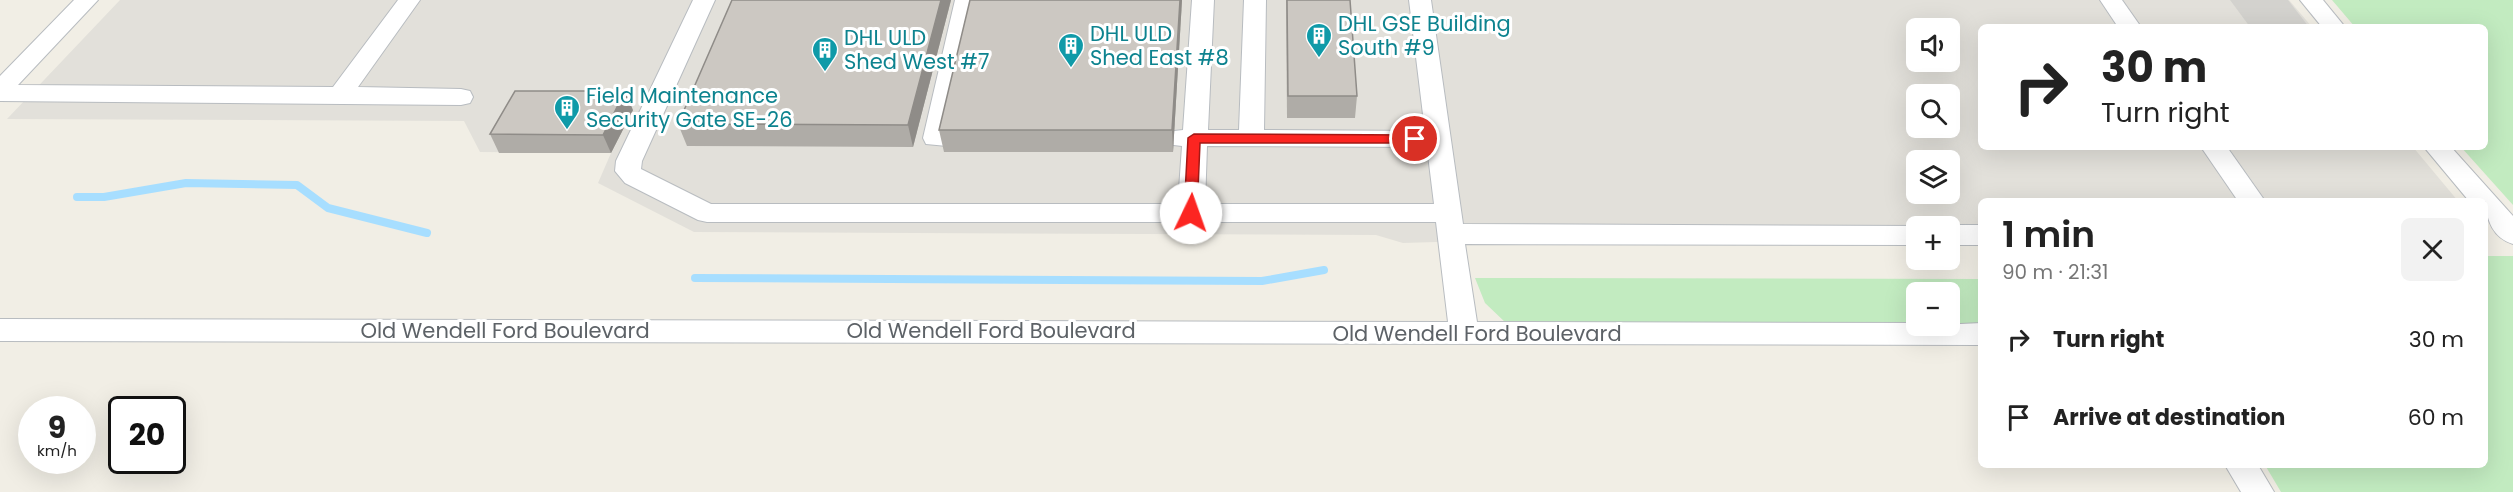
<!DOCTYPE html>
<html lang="en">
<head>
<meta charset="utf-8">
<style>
  body { margin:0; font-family:Poppins,sans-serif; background:#f2f2f2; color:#222; height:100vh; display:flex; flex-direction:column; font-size:22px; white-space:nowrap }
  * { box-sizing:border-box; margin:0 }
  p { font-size:20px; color:#767676 }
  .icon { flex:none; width:33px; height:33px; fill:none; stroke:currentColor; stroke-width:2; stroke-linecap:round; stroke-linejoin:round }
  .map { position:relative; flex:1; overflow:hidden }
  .side { position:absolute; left:1978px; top:198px; width:510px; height:270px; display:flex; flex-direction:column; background:#fff; border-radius:9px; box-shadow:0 6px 24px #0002 }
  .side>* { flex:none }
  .hud { position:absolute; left:1978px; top:24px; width:510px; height:126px; border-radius:9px; box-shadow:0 6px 24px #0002; background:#fff; color:#222; overflow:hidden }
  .tools { position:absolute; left:1906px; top:18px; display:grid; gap:12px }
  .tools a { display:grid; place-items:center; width:54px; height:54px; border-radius:9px; background:#fff; box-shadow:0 6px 24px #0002; font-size:30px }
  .speed { position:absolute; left:18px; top:396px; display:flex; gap:12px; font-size:30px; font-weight:700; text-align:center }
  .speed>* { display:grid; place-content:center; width:78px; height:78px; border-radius:50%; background:#fff; box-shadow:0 6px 24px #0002; line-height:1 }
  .speed small { font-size:15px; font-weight:400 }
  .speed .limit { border:3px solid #111; border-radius:9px; background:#fff; color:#111 }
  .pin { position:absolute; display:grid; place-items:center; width:51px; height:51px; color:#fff; margin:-26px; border:3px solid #fff; border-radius:50%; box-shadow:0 2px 6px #0007 }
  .me { position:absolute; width:66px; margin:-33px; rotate:3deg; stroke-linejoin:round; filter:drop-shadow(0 0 4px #0008) }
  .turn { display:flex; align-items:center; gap:21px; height:126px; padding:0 24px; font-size:27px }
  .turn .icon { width:78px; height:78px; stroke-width:2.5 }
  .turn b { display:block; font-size:42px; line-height:51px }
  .round { display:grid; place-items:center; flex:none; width:63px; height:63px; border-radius:9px; background:#f2f2f2 }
  .headline { display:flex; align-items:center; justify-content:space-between; height:102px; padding:0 24px }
  h1 { font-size:36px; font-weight:600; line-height:45px }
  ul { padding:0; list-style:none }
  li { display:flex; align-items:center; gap:18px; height:78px; padding:0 24px }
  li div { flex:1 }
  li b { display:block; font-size:22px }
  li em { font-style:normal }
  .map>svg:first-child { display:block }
  .industrial { fill:#e2e0da; fill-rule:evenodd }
  .green { fill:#c2ebc0 }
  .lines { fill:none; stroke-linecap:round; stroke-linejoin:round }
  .stream { stroke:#a7deff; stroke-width:8 }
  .taxiway { fill:#d3d2ce; fill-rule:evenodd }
  .minor-casing { stroke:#b8bcc0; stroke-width:2 }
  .minor { fill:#fff; fill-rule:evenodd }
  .wall { fill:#afaca7 }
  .shaded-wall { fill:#8f8c88 }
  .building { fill:#ccc8c2; stroke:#8f8c88; stroke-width:1.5 }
  .route { fill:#fc2521; stroke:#a41815; stroke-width:1.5 }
  .labels { text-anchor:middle; stroke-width:6; stroke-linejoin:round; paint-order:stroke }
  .culture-label { font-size:21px; fill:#0d838f; stroke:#fff; text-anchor:start }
  .street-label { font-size:21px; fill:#5d6267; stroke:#fff }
</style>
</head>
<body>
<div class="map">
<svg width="2513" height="492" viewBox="0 0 2513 492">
  <rect width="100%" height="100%" fill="#f1eee5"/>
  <!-- industrial -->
  <path class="industrial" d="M 120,0 L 2289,0 L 2312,27 L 1982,27 L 1982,147 L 2413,147 L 2458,201 L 1982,201 L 1981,244 L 1950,226 L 1403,243 L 1376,235 L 694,232 L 598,183 L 611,153 L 480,152 L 464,121 L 7,119 ZM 1917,28 L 1950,28 L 1950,62 L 1917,62 ZM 1917,94 L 1950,94 L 1950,128 L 1917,128 ZM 1917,160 L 1950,160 L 1950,194 L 1917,194 Z"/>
  <!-- green -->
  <g class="green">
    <polygon points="2332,0 2513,0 2513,205 2461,147 2486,147 2486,27 2355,27"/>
    <polygon points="2486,256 2513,256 2513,492 2281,492 2265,465 2486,465"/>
    <polygon points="1475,278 1981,279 1981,326 1950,326 1950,292 1917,292 1917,325 1506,323 1485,303"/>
  </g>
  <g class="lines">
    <!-- stream -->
    <g class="stream">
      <polyline points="77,197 104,197 186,183 297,185 328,208 427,233"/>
      <polyline points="695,278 1262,281 1324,270"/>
    </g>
    <!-- taxiway -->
    <polygon class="taxiway" points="2230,0 2288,0 2309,27 2250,27"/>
    <defs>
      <g id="minor">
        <polygon points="74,0 98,0 18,85 333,87 398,0 420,0 358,87 461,89 470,91 473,97 470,103 461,105 0,101 0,76"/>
        <path d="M 693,0 L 715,0 L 642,161 L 641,169 L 711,204 L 1178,204 L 1182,146 L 1165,144 L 1162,138 L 1165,132 L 1183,130 L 1192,0 L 1214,0 L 1208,130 L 1239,130 L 1244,0 L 1266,0 L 1264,130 L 1425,131 L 1409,0 L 1431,0 L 1463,224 L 1921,226 L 1917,226 L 1917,245 L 1465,244 L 1477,322 L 1917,323 L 1917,326 L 1982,323 L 1982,345 L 0,341 L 0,319 L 1448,322 L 1436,222 L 707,222 L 698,220 L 625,183 L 615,171 L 616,161 ZM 1207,146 L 1427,147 L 1434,204 L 1205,204 Z"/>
        <polygon points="955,0 977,0 949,130 956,132 959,138 956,144 947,146 926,144 923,138"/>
        <polygon points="2100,0 2122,0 2141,27 2118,27"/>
        <polygon points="2300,0 2323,0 2345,27 2322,27"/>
        <polygon points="2201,147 2227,147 2265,201 2238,201"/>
        <path d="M 2424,147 L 2451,147 L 2513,216 L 2513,244 C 2493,238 2486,220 2486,201 L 2469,201 Z"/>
        <polygon points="1950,225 1982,225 1982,245 1950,245 1950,226 1946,226"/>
        <polygon points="2225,465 2258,465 2274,492 2241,492"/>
      </g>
    </defs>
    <!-- minor casing -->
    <use href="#minor" class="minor-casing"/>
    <!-- minor -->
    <use href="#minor" class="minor"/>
  </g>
  <!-- wall -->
  <g class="wall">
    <polygon points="732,0 951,0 913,147 687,146 678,124"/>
    <polygon points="970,0 1182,0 1173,152 944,152 939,130"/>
    <polygon points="1286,0 1350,0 1357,96 1355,118 1287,118"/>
    <polygon points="633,110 611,153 499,153 490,134"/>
  </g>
  <!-- shaded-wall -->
  <g class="shaded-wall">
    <polygon points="941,0 951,0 913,147 908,125"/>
    <polygon points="1180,0 1182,0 1173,152 1172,130"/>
    <polygon points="625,91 633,110 611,153 603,135"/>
  </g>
  <!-- building -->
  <g class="building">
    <polygon points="732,0 941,0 908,125 678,124"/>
    <polygon points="970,0 1180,0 1172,130 939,130"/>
    <polygon points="1287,0 1350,0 1357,96 1288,96"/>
    <polygon points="515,91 625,91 603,135 490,134"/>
  </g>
  <!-- route -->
  <polygon class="route" points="1194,134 1415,135 1421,139 1415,143 1200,143 1197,213 1191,218 1184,213 1188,138"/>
  <!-- icons -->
  <defs>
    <symbol id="building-pin" viewBox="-11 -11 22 30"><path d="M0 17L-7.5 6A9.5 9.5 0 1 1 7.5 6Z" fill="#0f9aa8" stroke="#fff"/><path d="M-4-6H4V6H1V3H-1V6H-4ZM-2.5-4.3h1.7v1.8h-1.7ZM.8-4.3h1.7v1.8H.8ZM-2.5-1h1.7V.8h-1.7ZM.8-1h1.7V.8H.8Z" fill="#fff"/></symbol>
  </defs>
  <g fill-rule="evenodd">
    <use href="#building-pin" x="1304" y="21" width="30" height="40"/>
    <use href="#building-pin" x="1056" y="31" width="30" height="40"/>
    <use href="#building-pin" x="810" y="35" width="30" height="40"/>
    <use href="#building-pin" x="552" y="93" width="30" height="40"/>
  </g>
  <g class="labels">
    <!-- culture labels -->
    <g class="culture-label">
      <text x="1338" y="31">DHL GSE Building<tspan x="1338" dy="24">South #9</tspan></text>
      <text x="1090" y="41">DHL ULD<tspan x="1090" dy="24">Shed East #8</tspan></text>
      <text x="844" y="45">DHL ULD<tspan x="844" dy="24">Shed West #7</tspan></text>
      <text x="586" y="103">Field Maintenance<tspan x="586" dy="24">Security Gate SE-26</tspan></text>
    </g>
    <!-- street labels -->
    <g class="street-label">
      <text x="505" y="338">Old Wendell Ford Boulevard</text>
      <text x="991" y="338">Old Wendell Ford Boulevard</text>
      <text x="1477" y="341">Old Wendell Ford Boulevard</text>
    </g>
  </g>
</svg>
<div class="tools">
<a><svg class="icon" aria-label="sound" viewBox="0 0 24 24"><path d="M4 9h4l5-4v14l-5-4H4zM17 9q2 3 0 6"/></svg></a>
<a><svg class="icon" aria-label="search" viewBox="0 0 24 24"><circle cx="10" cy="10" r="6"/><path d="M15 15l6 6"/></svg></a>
<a><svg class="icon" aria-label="layers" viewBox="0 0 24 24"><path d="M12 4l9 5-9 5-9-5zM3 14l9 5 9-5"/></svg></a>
<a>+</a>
<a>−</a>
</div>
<div class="speed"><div>9<small>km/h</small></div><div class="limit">20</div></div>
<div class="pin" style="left:1415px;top:139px;background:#d93025"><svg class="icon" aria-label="arrive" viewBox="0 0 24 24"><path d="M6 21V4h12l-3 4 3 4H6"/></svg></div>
<svg class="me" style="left:1191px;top:213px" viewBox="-20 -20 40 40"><circle r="19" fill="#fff"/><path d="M0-13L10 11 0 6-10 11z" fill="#fc2521"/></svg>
<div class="hud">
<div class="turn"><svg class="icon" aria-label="right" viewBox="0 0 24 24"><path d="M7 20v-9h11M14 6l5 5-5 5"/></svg><div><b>30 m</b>Turn right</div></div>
</div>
<section class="side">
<div class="headline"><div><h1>1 min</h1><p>90 m · 21:31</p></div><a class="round"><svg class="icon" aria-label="close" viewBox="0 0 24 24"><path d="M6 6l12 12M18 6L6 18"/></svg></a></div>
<ul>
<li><svg class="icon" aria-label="right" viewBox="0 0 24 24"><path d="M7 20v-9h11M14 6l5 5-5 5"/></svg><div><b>Turn right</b></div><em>30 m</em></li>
<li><svg class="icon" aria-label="arrive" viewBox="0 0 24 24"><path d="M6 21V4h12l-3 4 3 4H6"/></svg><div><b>Arrive at destination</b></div><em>60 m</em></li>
</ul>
</section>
</div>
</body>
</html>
